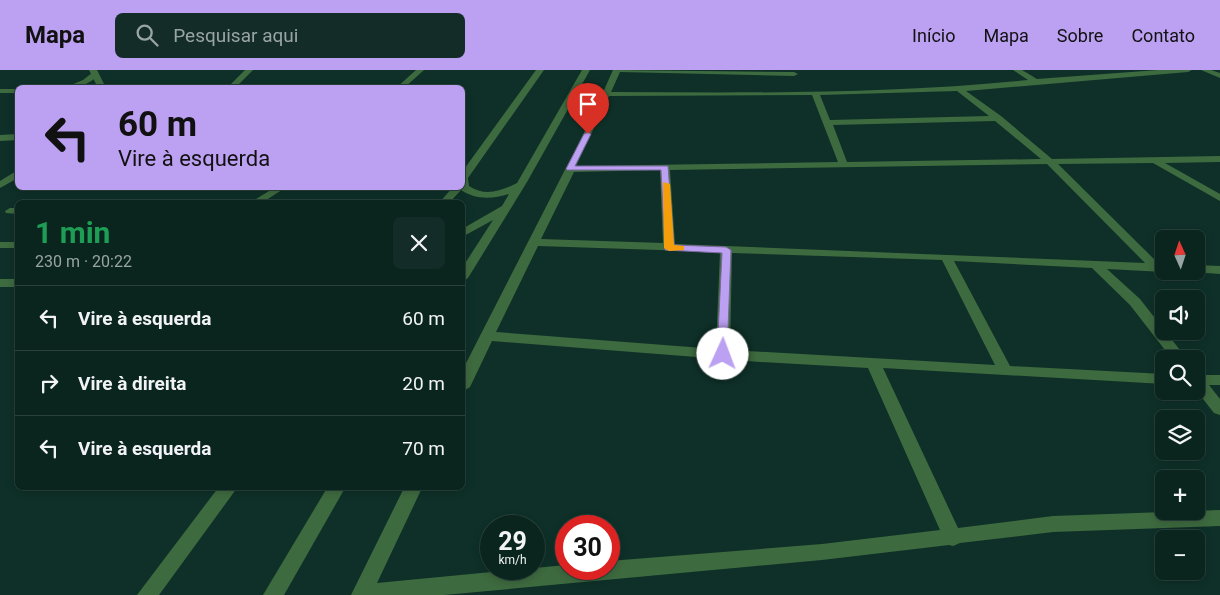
<!DOCTYPE html>
<html lang="pt">
<head>
<meta charset="utf-8">
<style>
  body { margin:0; font-family:Roboto,sans-serif; background:#132c27; color:#f1f3f6; height:100vh; display:flex; flex-direction:column; font-size:19px; white-space:nowrap }
  * { box-sizing:border-box; margin:0 }
  p { font-size:16px; color:#99a4a4 }
  .icon { flex:none; width:28px; height:28px; fill:none; stroke:currentColor; stroke-width:2; stroke-linecap:round; stroke-linejoin:round }
  .map { position:relative; flex:1; overflow:hidden }
  .drawer { position:absolute; left:15px; top:130px; width:450px; height:290px; display:flex; flex-direction:column; background:#0a241e; border-radius:8px; box-shadow:0 2px 8px #0003,0 0 0 1px #2a413c }
  .drawer>* { flex:none }
  .hud { position:absolute; left:15px; top:15px; width:450px; height:105px; border-radius:8px; box-shadow:0 2px 8px #0003,0 0 0 1px #2a413c; background:#bca0f2; color:#111; overflow:hidden }
  .needle { width:32px; rotate:357deg }
  .buttons { position:absolute; left:1155px; top:160px; display:grid; gap:10px }
  .buttons a { display:grid; place-items:center; width:50px; height:50px; border-radius:8px; background:#0a241e; box-shadow:0 2px 8px #0003,0 0 0 1px #2a413c; font-size:25px }
  .speed { position:absolute; left:480px; top:445px; display:flex; gap:10px; font-size:25px; font-weight:700; text-align:center }
  .speed>* { display:grid; place-content:center; width:65px; height:65px; border-radius:50%; background:#0a241e; box-shadow:0 2px 8px #0003,0 0 0 1px #2a413c; line-height:1 }
  .speed small { font-size:12px; font-weight:400 }
  .speed .limit { border:8px solid #d22; background:#fff; color:#111 }
  .pin { position:absolute; display:grid; place-items:center; width:42px; height:42px; color:#fff; margin:-51px -21px; border-radius:50% 50% 50% 0; rotate:-45deg; box-shadow:0 0 5px #0007 }
  .pin .icon { rotate:45deg }
  .me { position:absolute; width:55px; margin:-28px; rotate:2deg; stroke-linejoin:round; filter:drop-shadow(0 0 4px #0008) }
  .turn { display:flex; align-items:center; gap:18px; height:105px; padding:0 20px; font-size:22px }
  .turn .icon { width:65px; height:65px; stroke-width:2.5 }
  .turn b { display:block; font-size:35px; line-height:42px }
  .round { display:grid; place-items:center; flex:none; width:52px; height:52px; border-radius:8px; background:#132c27 }
  .head { display:flex; align-items:center; justify-content:space-between; height:85px; padding:0 20px }
  h1 { font-size:30px; font-weight:700; line-height:38px; color:#1e9e55 }
  ul { padding:0; list-style:none }
  li { display:flex; align-items:center; gap:15px; height:65px; padding:0 20px; border-top:1px solid #2a413c }
  li div { flex:1 }
  li b { display:block; font-size:19px }
  li em { font-style:normal }
  header { display:flex; align-items:center; gap:30px; box-sizing:border-box; height:70px; padding:0 25px; background:#bca0f2; color:#111 }
  header strong { font-size:24px }
  nav { display:flex; gap:28px; margin-inline-start:auto; font-size:18px }
  .search { width:350px; height:45px; background:#132c27; display:flex; align-items:center; gap:12px; box-sizing:border-box; padding:0 18px; border-radius:8px; color:#99a4a4; font-size:19px }
  .map>svg:first-child { display:block }
  .lines { fill:none; stroke-linecap:round; stroke-linejoin:round }
  .minor { fill:#3e6a3f; fill-rule:evenodd }
  .tertiary { fill:#3e6a3f; fill-rule:evenodd }
  .route { fill:#bca0f2; stroke:#7a689d }
  .slow { fill:#f59e0b }
</style>
</head>
<body>
<header>
<strong>Mapa</strong>
<div class="search"><svg class="icon" aria-label="search" viewBox="0 0 24 24"><circle cx="10" cy="10" r="6"/><path d="M15 15l6 6"/></svg>Pesquisar aqui</div>
<nav><a>Início</a><a>Mapa</a><a>Sobre</a><a>Contato</a></nav>
</header>
<div class="map">
<svg width="1220" height="525" viewBox="0 0 1220 525">
  <rect width="100%" height="100%" fill="#0e3028"/>
  <g class="lines">
    <!-- minor -->
    <g class="minor">
      <polygon points="245,0 253,0 235,18 227,18"/>
      <polygon points="416,0 424,0 404,18 396,18"/>
      <path d="M 613,0 L 794,2 L 798,4 L 794,6 L 620,2 L 611,22 C 750,23 890,24 1028,10 L 1013,0 L 1022,0 L 1037,9 L 1158,0 L 1192,0 L 1188,2 L 966,21 L 1001,46 L 1052,89 L 1220,86 L 1220,92 L 1165,93 L 1220,124 L 1220,131 L 1153,93 L 1058,94 L 1159,194 L 1164,194 L 1164,202 L 1107,199 L 1140,229 L 1187,289 L 1172,289 L 1130,235 L 1092,198 L 954,191 L 1010,296 L 1164,304 L 1164,314 L 883,298 L 958,458 L 1053,446 L 1220,440 L 1220,456 L 1053,462 L 960,473 L 953,476 L 949,475 L 822,490 L 444,525 L 351,525 L 404,418 L 422,418 L 377,513 L 566,495 L 566,499 L 609,499 L 609,491 L 822,474 L 940,460 L 868,298 L 760,292 L 492,271 L 470,317 L 462,322 L 462,301 L 592,47 ZM 957,21 L 989,46 L 830,50 L 820,25 ZM 812,25 L 838,92 L 576,96 L 609,26 ZM 995,51 L 1041,89 L 847,92 L 833,55 ZM 1047,94 L 1145,193 L 675,174 L 670,100 ZM 660,100 L 663,173 L 541,169 L 574,102 ZM 538,176 L 720,182 L 716,279 L 496,262 ZM 732,183 L 942,190 L 995,295 L 730,280 Z"/>
      <polygon points="1201,0 1211,0 1220,3 1220,8"/>
      <path d="M 92,3 L 99,5 C 88,15 78,18 64,18 L 83,10 Z"/>
      <rect x="0" y="19" width="18" height="4"/>
      <polygon points="18,64 18,70 0,71 0,65"/>
      <polygon points="274,118 285,118 263,132 251,132"/>
      <polygon points="10,138 18,138 18,144 6,143 5,141"/>
      <polygon points="1196,195 1220,196 1220,204 1192,202 1196,201"/>
      <polygon points="1196,305 1220,305 1220,315 1209,315 1220,329 1220,345 1214,343 1196,320"/>
    </g>
    <!-- tertiary -->
    <g class="tertiary">
      <polygon points="89,0 97,0 106,18 98,18"/>
      <path d="M 536,0 L 544,0 L 468,108 L 469,116 C 485,127 501,121 517,113 L 582,0 L 590,0 L 527,112 L 468,208 L 462,212 L 462,198 L 493,150 L 462,167 L 462,159 L 502,136 L 509,124 C 492,129 476,130 461,120 L 450,132 L 440,132 L 452,118 L 462,118 L 462,102 Z"/>
      <polygon points="18,100 18,108 0,118 0,111"/>
      <rect x="0" y="172" width="18" height="6"/>
      <rect x="0" y="209" width="18" height="8"/>
      <polygon points="218,418 237,418 159,525 137,525"/>
      <polygon points="327,418 345,418 284,525 263,525"/>
    </g>
  </g>
  <!-- route -->
  <polygon class="route" points="588,62 591,64 575,96 668,96 674,175 726,177 731,180 727,287 723,288 717,284 722,183 665,180 661,100 567,100 566,99 584,64"/>
  <!-- slow -->
  <polygon class="slow" points="663,112 670,114 674,175 684,176 684,180 669,181 664,178"/>
</svg>
<div class="buttons">
<a><svg class="needle" viewBox="-14 -14 28 28"><path d="M0-13l5 13h-10z" fill="#e53935"/><path d="M0 13l5-13h-10z" fill="#99a4a4"/></svg></a>
<a><svg class="icon" aria-label="sound" viewBox="0 0 24 24"><path d="M4 9h4l5-4v14l-5-4H4zM17 9q2 3 0 6"/></svg></a>
<a><svg class="icon" aria-label="search" viewBox="0 0 24 24"><circle cx="10" cy="10" r="6"/><path d="M15 15l6 6"/></svg></a>
<a><svg class="icon" aria-label="layers" viewBox="0 0 24 24"><path d="M12 4l9 5-9 5-9-5zM3 14l9 5 9-5"/></svg></a>
<a>+</a>
<a>−</a>
</div>
<div class="speed"><div>29<small>km/h</small></div><div class="limit">30</div></div>
<div class="pin" style="left:588px;top:64px;background:#d93025"><svg class="icon" aria-label="arrive" viewBox="0 0 24 24"><path d="M6 21V4h12l-3 4 3 4H6"/></svg></div>
<svg class="me" style="left:723px;top:284px" viewBox="-20 -20 40 40"><circle r="19" fill="#fff"/><path d="M0-13L10 11 0 6-10 11z" fill="#bca0f2"/></svg>
<div class="hud">
<div class="turn"><svg class="icon" aria-label="left" viewBox="0 0 24 24"><path d="M17 20v-9H6M10 6l-5 5 5 5"/></svg><div><b>60 m</b>Vire à esquerda</div></div>
</div>
<section class="drawer">
<div class="head"><div><h1>1 min</h1><p>230 m · 20:22</p></div><a class="round"><svg class="icon" aria-label="close" viewBox="0 0 24 24"><path d="M6 6l12 12M18 6L6 18"/></svg></a></div>
<ul>
<li><svg class="icon" aria-label="left" viewBox="0 0 24 24"><path d="M17 20v-9H6M10 6l-5 5 5 5"/></svg><div><b>Vire à esquerda</b></div><em>60 m</em></li>
<li><svg class="icon" aria-label="right" viewBox="0 0 24 24"><path d="M7 20v-9h11M14 6l5 5-5 5"/></svg><div><b>Vire à direita</b></div><em>20 m</em></li>
<li><svg class="icon" aria-label="left" viewBox="0 0 24 24"><path d="M17 20v-9H6M10 6l-5 5 5 5"/></svg><div><b>Vire à esquerda</b></div><em>70 m</em></li>
</ul>
</section>
</div>
</body>
</html>
